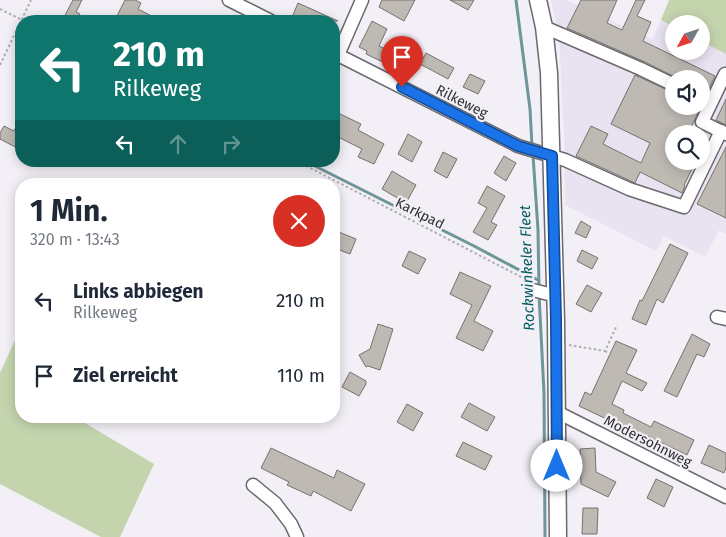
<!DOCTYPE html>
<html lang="de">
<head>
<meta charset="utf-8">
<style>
  body { margin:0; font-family:"Fira Sans",sans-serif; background:#f6f6f7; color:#1f2937; height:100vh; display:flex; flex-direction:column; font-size:19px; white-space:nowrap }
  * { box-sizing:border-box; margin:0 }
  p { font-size:16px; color:#747a83 }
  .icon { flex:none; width:28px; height:28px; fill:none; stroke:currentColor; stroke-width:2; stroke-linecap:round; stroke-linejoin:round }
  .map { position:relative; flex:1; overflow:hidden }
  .drawer { position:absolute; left:15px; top:178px; width:325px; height:245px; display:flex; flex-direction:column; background:#fff; border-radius:20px; box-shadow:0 2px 12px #0003 }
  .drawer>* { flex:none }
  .guide { position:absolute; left:15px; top:15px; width:325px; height:152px; border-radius:20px; box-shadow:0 2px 12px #0003; background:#0f766e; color:#fff; overflow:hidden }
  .needle { width:32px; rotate:230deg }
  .tools { position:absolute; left:665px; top:15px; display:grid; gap:10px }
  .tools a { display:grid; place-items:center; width:45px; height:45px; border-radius:50%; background:#fff; box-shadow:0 2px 12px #0003; font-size:25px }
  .pin { position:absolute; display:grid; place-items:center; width:42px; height:42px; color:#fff; margin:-51px -21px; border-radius:50% 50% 50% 0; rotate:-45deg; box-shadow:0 0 5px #0007 }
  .pin .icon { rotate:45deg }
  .me { position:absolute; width:55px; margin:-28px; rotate:0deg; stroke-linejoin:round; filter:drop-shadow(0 0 4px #0008) }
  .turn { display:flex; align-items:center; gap:18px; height:105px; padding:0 15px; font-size:22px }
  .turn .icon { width:65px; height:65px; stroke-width:2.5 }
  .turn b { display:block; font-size:35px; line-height:42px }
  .lanes { display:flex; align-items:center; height:48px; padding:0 15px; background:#0003; justify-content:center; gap:25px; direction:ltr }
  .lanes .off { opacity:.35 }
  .round { display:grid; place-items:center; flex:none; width:52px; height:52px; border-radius:26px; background:#f6f6f7 }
  .headline { display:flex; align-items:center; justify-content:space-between; height:85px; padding:0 15px }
  h1 { font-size:30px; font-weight:700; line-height:38px }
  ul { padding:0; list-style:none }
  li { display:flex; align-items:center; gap:15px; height:75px; padding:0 15px }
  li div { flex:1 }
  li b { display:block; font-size:19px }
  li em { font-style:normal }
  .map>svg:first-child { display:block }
  .built { fill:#e9e3f1; fill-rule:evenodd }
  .green { fill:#c4d5ae }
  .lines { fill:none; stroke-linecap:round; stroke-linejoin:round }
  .stream { stroke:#6d9698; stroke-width:3 }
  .building { fill:#beb9b3; stroke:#76726d }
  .minor-casing { stroke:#6b686e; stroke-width:15 }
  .major-casing { stroke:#6b686e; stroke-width:19 }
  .path { stroke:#afadb2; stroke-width:2; stroke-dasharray:2.5 2.5; stroke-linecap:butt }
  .minor { stroke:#fff; stroke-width:12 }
  .major { stroke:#fff; stroke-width:16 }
  .route-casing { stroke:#114b97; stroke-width:12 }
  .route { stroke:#1a73e8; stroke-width:9 }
  .labels { text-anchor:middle; stroke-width:4.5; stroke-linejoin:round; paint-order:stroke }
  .street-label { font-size:14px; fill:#2f2e30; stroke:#f2eff6 }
  .water-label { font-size:15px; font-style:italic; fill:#065e62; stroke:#f2eff6 }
</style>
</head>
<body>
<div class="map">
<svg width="726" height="537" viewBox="0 0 726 537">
  <rect width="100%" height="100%" fill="#f2eff6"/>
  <!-- built -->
  <path class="built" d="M 551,0 L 566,0 L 652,39 L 661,20 L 674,27 L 674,51 L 701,51 L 701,41 L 726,54 L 726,234 L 719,230 L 705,257 L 664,236 L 656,251 L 565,205 L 564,139 L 559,35 ZM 674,79 L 701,79 L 701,106 L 674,106 ZM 674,134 L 701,134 L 701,161 L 674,161 Z"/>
  <!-- green -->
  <g class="green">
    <polygon points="669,0 726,0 726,54 701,41 701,24 674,24 674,27 661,20"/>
    <polygon points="21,327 21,416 73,416 154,464 120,537 101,537 0,484 0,373"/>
  </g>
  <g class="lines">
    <!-- stream -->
    <g class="stream">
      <polyline points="516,0 530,109 532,146"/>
      <polyline points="533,155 538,230 539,288"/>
      <polyline points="305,161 474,246 538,280"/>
      <polyline points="539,294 544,393 545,537"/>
    </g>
  </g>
  <!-- building -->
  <g class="building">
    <polygon points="73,0 82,0 76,12 80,14 76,21 62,21"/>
    <polygon points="125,0 135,0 141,3 138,9 161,21 124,21 116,18"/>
    <polygon points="382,0 415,0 404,21 379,7"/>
    <polygon points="450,0 474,0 468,10"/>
    <polygon points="581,0 617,0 607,23 622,30 636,0 645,0 637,16 651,22 643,41 715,76 705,97 701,95 701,79 679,79 645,62 567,28"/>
    <polygon points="298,3 338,21 306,21 293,15"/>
    <polygon points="372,21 387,29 379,46 391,52 385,63 366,54 367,51 359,47"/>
    <polygon points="426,53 454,68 448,79 420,64"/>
    <polygon points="470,74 485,81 478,94 463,87"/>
    <polygon points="635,75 674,93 674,106 701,106 688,134 674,134 674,161 696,161 684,185 685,186 682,193 640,172 635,183 576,156 591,126 608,134 603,144 641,163 650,143 611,124"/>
    <polygon points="726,99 726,125 716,120"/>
    <polygon points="334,111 361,124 358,130 384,144 374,164 358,157 362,149 334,135"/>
    <polygon points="21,116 21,150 0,139 0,133 4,126 14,131"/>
    <polygon points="408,134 422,142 412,162 398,154"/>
    <polygon points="726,147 726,218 697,204"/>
    <polygon points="443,152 457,159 447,178 434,171"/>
    <polygon points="504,156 516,163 506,181 494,173"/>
    <polygon points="392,171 416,185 406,203 382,189"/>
    <polygon points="487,186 505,196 491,222 497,225 488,240 473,232 487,208 478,203"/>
    <polygon points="581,221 591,227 586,238 575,233"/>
    <polygon points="334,230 356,239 350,254 334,248"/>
    <polygon points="670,244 688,253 663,303 657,299 646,325 632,319 640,300 642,301"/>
    <polygon points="582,250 598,258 592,269 577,261"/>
    <polygon points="409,251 426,259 418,274 402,266"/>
    <polygon points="460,272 491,286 474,321 493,331 483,351 456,338 472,305 450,294"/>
    <polygon points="587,285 602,293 591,312 576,304"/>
    <polygon points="378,324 393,329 380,370 368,366 366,367 359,355 370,349"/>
    <polygon points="692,334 710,344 704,357 697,354 677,397 664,391"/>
    <polygon points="616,341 637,350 626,373 647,383 642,391 622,381 612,404 624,410 623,413 651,427 654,421 694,440 687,455 639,432 618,423 617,424 579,406 585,392 591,395"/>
    <polygon points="350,372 366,381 366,384 359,396 342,387"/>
    <polygon points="469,403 495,417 487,431 461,417"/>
    <polygon points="407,404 423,413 413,431 397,422"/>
    <polygon points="463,442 492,456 485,470 456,456"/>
    <polygon points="709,445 726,453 726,468 724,473 701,463"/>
    <polygon points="271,448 334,478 337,470 365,484 351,511 313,491 311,496 287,485 289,482 261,468"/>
    <polygon points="595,448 596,472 616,482 608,497 581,484 580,449"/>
    <polygon points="656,479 673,487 664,507 647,498"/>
    <polygon points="583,508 598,508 597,534 582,534"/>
  </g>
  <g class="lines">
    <defs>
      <g id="minor">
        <polyline points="229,0 271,21"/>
        <polyline points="544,27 641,69 674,85"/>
        <polyline points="334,53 518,146 565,160 629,189 684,207 721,131"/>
        <polyline points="338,55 362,0"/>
        <polyline points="725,74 702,122 726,134"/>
        <polyline points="533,290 556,296"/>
        <polyline points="717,317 726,319"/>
        <polyline points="557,412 726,497"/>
        <polyline points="253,485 275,503 291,524 297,537"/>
      </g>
      <polyline id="major" points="538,0 544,27 549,73 556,321 558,537"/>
    </defs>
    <!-- minor casing -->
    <use href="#minor" class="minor-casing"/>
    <!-- major casing -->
    <use href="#major" class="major-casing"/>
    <!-- path -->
    <g class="path">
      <polyline points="0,9 24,21"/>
      <polyline points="0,65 31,0"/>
      <polyline points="297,161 527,280"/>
      <polyline points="569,345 605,351 617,325"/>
      <polyline points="605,351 610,354"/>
    </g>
    <!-- minor -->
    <use href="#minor" class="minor"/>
    <!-- major -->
    <use href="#major" class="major"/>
  </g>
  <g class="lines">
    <defs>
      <polyline id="route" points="402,87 518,146 552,156 556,320 557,466"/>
    </defs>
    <!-- route casing -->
    <use href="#route" class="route-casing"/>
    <!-- route -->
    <use href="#route" class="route"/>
  </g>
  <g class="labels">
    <!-- street labels -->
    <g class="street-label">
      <text transform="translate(462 101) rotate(27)" y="5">Rilkeweg</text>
      <text transform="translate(420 213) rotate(27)" y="5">Karkpad</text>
      <text transform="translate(648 441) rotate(27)" y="5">Modersohnweg</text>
    </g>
    <!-- water labels -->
    <g class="water-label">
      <text transform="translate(527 268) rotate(-92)" y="5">Rockwinkeler Fleet</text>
    </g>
  </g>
</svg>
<div class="tools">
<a><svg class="needle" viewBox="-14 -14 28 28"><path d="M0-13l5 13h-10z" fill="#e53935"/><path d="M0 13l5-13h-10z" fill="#747a83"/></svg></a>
<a><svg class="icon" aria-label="sound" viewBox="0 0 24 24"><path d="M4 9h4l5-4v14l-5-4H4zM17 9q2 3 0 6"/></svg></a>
<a><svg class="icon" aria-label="search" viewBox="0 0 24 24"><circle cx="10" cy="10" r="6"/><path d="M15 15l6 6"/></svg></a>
</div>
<div class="pin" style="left:402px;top:87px;background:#d93025"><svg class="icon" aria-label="arrive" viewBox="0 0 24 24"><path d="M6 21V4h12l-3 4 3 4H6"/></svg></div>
<svg class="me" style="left:557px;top:466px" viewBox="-20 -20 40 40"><circle r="19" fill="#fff"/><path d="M0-13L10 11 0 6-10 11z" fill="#1a73e8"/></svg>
<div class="guide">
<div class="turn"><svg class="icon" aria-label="left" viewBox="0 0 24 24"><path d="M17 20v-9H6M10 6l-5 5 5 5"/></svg><div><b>210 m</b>Rilkeweg</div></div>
<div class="lanes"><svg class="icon" aria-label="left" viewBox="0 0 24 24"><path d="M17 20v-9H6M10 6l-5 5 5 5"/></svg><svg class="icon off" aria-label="ahead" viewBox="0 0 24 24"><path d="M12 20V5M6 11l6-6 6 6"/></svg><svg class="icon off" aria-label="right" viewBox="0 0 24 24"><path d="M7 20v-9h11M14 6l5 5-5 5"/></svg></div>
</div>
<section class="drawer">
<div class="headline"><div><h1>1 Min.</h1><p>320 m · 13:43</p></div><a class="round" style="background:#d93025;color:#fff"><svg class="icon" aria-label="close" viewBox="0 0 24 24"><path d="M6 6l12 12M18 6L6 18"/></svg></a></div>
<ul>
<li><svg class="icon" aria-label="left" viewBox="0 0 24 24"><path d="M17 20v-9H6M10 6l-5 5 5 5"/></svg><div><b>Links abbiegen</b><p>Rilkeweg</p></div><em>210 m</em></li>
<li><svg class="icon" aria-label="arrive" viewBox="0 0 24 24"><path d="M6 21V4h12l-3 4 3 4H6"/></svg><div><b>Ziel erreicht</b></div><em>110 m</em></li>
</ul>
</section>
</div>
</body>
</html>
